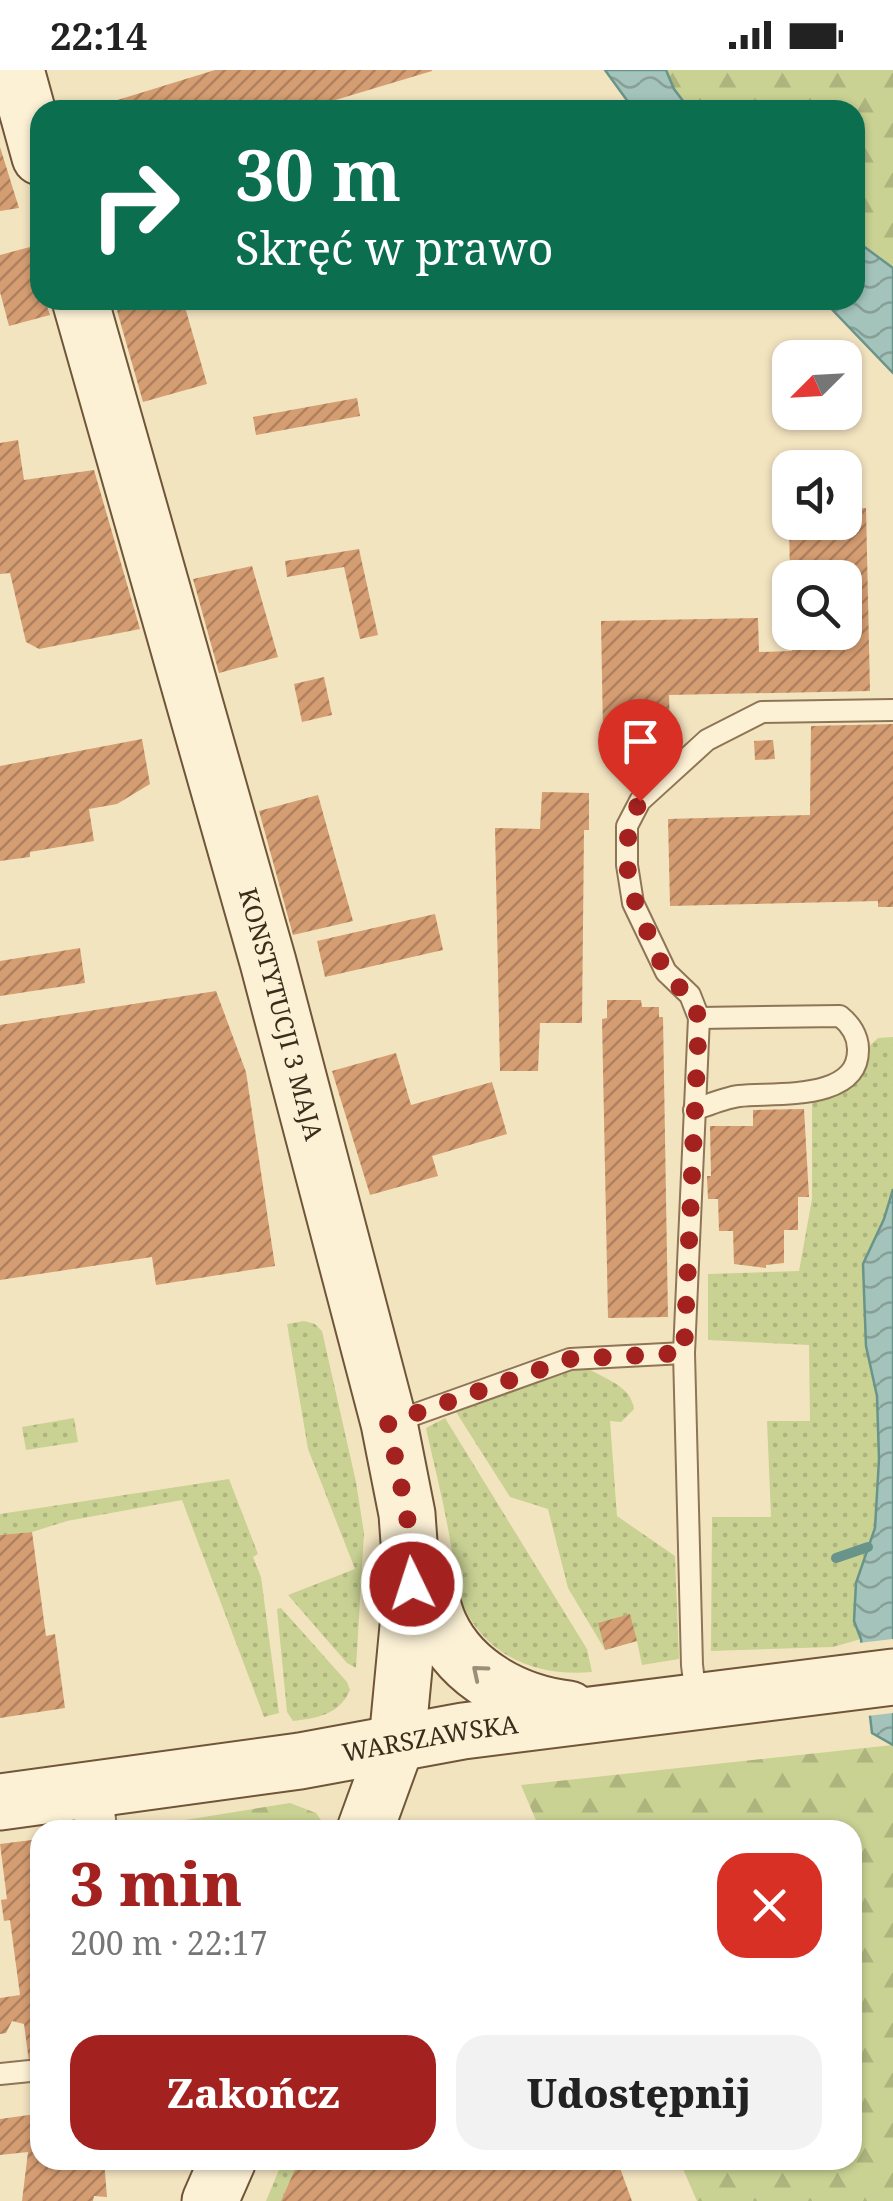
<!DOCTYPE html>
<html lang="pl">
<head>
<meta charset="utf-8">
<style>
  body { margin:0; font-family:"Noto Serif",serif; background:#f2f2f2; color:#222; height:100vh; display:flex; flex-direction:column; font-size:38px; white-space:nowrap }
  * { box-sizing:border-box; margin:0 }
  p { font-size:32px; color:#767676 }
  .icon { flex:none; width:55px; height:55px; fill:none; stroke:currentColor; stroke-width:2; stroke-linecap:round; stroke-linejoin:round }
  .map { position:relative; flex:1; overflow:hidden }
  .sheet { position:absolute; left:30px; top:1750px; width:832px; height:350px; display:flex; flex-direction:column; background:#fff; border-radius:30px; box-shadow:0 2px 8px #0004 }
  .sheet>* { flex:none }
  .top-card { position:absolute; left:30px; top:30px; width:835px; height:210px; border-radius:30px; box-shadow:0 2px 8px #0004; background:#0b6e4f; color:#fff; overflow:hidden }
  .needle { width:65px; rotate:246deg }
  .fabs { position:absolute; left:772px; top:270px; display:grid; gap:20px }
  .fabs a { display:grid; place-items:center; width:90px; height:90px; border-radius:20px; background:#fff; box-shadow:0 2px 8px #0004; font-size:50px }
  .pin { position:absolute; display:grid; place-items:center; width:85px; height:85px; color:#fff; margin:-102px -42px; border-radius:50% 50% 50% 0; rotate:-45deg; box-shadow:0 0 10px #0007 }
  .pin .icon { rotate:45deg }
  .me { position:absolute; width:110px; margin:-55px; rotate:356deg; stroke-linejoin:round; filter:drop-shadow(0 0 8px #0008) }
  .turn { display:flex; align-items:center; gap:35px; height:210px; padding:0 40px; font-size:45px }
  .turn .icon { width:130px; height:130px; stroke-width:2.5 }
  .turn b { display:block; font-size:70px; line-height:85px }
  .round { display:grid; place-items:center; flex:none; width:105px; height:105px; border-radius:30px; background:#f2f2f2 }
  .headline { display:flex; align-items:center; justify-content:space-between; height:170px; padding:0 40px }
  h1 { font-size:60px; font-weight:800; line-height:75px; color:#a3211f }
  .cta { display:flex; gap:20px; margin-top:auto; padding:20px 40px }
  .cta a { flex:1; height:115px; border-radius:30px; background:#a3211f; color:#fff; font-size:40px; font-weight:800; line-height:115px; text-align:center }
  .cta a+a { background:#f2f2f2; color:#222 }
  .status { display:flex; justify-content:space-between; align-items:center; height:70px; padding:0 50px; background:#fff; direction:ltr }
  .status svg { height:28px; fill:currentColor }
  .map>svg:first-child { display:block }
  .grass { fill:url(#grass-dots) }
  .forest { fill:url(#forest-firs) }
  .water { fill:url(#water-waves); stroke:#69948a; stroke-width:2.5 }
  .pier { fill:#f3e4c0 }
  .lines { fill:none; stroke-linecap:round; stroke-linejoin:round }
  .stream { stroke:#69948a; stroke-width:10 }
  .building { fill:url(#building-hatch) }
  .lane-casing { stroke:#8e7556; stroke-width:24 }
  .street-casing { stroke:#8e7556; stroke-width:44 }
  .secondary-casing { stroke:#705539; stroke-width:59 }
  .lane { stroke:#fcf1d5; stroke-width:20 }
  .street { stroke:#fcf1d5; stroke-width:40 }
  .secondary { stroke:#fcf1d5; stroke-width:55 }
  .oneway { stroke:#9c8e78 }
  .route { stroke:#a3211f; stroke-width:18; stroke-dasharray:0 32.4 }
  .labels { text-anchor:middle; stroke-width:8; stroke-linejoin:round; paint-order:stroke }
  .street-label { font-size:25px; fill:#3c2c1c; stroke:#f9eed1 }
</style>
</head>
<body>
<div class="status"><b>22:14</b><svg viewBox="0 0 49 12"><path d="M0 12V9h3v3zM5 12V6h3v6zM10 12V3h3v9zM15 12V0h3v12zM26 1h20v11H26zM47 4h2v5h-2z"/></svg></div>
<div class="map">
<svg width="893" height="2131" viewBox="0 0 893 2131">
  <defs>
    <pattern id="grass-dots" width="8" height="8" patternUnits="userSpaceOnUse" patternTransform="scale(2.5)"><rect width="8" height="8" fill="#c9d293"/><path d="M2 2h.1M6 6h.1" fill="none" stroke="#aeb47e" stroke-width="1.8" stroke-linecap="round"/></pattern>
    <pattern id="forest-firs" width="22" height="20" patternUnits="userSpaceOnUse" patternTransform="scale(2.5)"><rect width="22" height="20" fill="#c9d293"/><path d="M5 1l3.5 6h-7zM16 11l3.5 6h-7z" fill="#aeb47e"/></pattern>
    <pattern id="water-waves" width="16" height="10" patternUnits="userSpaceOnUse" patternTransform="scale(2.5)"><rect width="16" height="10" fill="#a4c4bb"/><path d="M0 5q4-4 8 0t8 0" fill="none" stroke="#879f97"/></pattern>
    <pattern id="building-hatch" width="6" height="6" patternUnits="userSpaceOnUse" patternTransform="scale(2.5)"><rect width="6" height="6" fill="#d59d72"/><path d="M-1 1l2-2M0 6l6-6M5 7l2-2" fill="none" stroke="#ae805d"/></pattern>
  </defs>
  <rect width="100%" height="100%" fill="#f3e4c0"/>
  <!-- grass -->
  <g class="grass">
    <polygon points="893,967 893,1119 884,1149 863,1194 866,1275 877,1326 879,1389 875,1458 856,1513 854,1551 861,1569 833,1577 711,1581 712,1447 771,1447 767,1351 810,1351 809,1275 708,1270 708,1204 799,1201 812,1129 812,1028 878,968"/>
    <polygon points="304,1251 315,1254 322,1261 356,1412 364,1463 356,1598 347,1593 288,1525 355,1499 308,1379 287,1254"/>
    <path d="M 589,1299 C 607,1310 631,1316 634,1339 L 621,1352 L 610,1351 L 617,1446 L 675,1486 L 679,1589 L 642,1595 L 637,1571 L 605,1580 L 568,1518 L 548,1439 L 510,1427 L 456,1342 L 558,1302 Z"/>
    <polygon points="74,1348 78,1372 26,1380 22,1357"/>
    <path d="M 445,1348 L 587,1579 L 592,1602 C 536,1607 484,1586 461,1531 C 453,1512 454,1491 450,1470 C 444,1433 434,1395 426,1358 Z"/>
    <polygon points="229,1409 258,1484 253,1487 261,1507 279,1643 264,1647 182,1430 67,1451 32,1462 0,1465 0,1444"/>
    <path d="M 281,1538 L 347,1612 L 350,1620 C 339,1645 317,1648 293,1651 L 287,1642 L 277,1539 Z"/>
    <polygon points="283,2090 299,2090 281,2131 266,2131"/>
  </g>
  <!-- forest -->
  <g class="forest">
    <polygon points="665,0 893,0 893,198 855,170 855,40 690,40 674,19"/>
    <polygon points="893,1675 893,2131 697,2131 679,2090 852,2090 852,1760 540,1760 521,1715"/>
    <polygon points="290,1733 316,1743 328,1760 124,1760"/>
  </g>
  <!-- water -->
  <g class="water">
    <polygon points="605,0 666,0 674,19 690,40 634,40"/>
    <polygon points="855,170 893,198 893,303 823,230 855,230"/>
    <polygon points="893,1119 893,1675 872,1663 861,1569 854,1551 856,1513 875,1458 879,1389 877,1326 866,1276 863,1194 884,1149"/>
  </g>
  <!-- pier -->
  <polygon class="pier" points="893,1569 893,1643 867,1646 859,1573"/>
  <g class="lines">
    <!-- stream -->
    <polyline class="stream" points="836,1488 868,1477"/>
  </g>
  <!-- building -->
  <g class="building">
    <polygon points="215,0 432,0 432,1 302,40 85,40"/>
    <polygon points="0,77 19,138 0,141"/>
    <polygon points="30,177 40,212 40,230 45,230 50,245 9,256 0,222 0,185"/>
    <polygon points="114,230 183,230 207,314 143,332"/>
    <polygon points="357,328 360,346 256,365 253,347"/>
    <polygon points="18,370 24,410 94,400 140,559 39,579 26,572 10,503 0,504 0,373"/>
    <polygon points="866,438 870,621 669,625 670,662 603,664 601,551 758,548 759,582 792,581 791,562 845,562 845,508 790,508 789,452 845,452 845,439"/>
    <polygon points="359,479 378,565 360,569 344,497 287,507 285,491"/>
    <polygon points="252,496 278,587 219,603 193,509"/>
    <polygon points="324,607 332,645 302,652 294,614"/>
    <polygon points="893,654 893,837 878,837 878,831 670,836 668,749 810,745 811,656"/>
    <polygon points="142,669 150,714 117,734 89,739 94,771 30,782 30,787 0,791 0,696"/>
    <polygon points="773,670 775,689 755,690 754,671"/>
    <polygon points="542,722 589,723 589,760 584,760 582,953 540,953 538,1001 500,1001 495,758 540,759"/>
    <polygon points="318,725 353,851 293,865 259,741"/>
    <polygon points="435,844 443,880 325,907 317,871"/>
    <polygon points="80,878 85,913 0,926 0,891"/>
    <polygon points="216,921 246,1002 275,1196 156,1215 152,1187 0,1210 0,955"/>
    <polygon points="607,930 641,930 642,937 659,937 659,947 663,947 668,1247 608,1248 602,949 607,948"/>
    <polygon points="396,983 411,1035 492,1012 507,1064 432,1086 438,1106 370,1125 332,1001"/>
    <polygon points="804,1039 809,1127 798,1127 798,1160 784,1160 784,1193 766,1195 766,1198 734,1194 733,1161 719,1161 718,1129 708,1129 707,1106 711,1106 710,1056 753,1056 753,1040"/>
    <polygon points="32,1462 46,1566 55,1564 65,1638 0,1648 0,1465"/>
    <polygon points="630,1544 637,1571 605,1580 598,1553"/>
    <polygon points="40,1769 40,2090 104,2090 107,2127 94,2126 93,2131 22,2131 28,2082 0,2085 0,2049 36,2044 24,1954 12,1951 6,1963 0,1964 0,1928 20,1925 10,1850 4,1851 1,1830 7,1829 0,1774"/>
    <polygon points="299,2090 617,2090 632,2131 281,2131"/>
  </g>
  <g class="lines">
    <defs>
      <g id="lane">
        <path d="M 694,1040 C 708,1035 724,1028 739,1026 C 774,1022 859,1032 858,979 C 858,966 850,954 840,946 L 699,948"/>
        <polyline points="391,1353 570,1289 684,1283"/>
        <polyline points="696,1628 692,1595 684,1283 699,948 690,925 666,902 633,833 627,795 627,756 640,731 707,670 762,642 893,640"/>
        <polyline points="0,2004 30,2001"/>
      </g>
      <polyline id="street" points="92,1720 96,1760"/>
      <g id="secondary">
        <polyline points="16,0 40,87"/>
        <path id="s1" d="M 80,230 L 268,892 L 389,1353 L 407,1444 L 412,1514 L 397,1672 L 365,1760"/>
        <path d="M 422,1495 C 428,1514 431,1537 440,1556 C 463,1605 517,1633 569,1639"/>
        <path id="s2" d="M 0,1732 L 300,1691 L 463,1661 L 893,1607"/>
        <polyline points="210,2131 228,2090"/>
      </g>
    </defs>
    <!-- lane casing -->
    <use href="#lane" class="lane-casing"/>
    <!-- street casing -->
    <use href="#street" class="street-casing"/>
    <!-- secondary casing -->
    <use href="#secondary" class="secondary-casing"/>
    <!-- lane -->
    <use href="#lane" class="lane"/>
    <!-- street -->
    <use href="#street" class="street"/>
    <!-- secondary -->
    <use href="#secondary" class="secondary"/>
  </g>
  <!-- one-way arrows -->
  <defs><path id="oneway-chevron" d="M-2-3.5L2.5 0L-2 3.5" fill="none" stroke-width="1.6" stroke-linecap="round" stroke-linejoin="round" transform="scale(2.5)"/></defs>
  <use class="oneway" href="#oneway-chevron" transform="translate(479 1602) rotate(-140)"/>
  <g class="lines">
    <!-- route -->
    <path class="route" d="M 412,1514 L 407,1444 L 388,1353 L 570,1289 L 684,1283 L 699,948 C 688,922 683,923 667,903 C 660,893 655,879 650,867 C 628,822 616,778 640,731"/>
  </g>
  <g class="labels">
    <!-- street labels -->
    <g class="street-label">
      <text dy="9" stroke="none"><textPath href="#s1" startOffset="742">KONSTYTUCJI 3 MAJA</textPath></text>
      <text dy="9" stroke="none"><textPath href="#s2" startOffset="435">WARSZAWSKA</textPath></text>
    </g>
  </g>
</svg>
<div class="fabs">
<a><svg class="needle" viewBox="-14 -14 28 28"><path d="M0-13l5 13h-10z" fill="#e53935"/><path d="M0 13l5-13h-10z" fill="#767676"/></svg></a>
<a><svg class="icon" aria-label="sound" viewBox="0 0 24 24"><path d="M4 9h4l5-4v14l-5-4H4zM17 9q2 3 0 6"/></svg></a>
<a><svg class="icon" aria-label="search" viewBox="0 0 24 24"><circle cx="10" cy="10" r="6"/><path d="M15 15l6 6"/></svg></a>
</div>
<div class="pin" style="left:640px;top:731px;background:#d93025"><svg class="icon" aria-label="arrive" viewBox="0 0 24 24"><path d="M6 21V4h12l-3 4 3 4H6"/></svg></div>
<svg class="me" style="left:412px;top:1514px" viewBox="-20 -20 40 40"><circle r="17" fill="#a3211f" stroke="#fff" stroke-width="3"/><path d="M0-11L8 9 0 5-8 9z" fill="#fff"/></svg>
<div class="top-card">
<div class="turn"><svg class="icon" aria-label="right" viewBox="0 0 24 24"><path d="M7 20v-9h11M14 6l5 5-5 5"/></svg><div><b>30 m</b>Skręć w prawo</div></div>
</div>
<section class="sheet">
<div class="headline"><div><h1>3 min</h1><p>200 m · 22:17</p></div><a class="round" style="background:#d93025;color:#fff"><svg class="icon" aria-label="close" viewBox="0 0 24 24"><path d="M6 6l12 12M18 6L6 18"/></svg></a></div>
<div class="cta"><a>Zakończ</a><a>Udostępnij</a></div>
</section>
</div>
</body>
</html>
